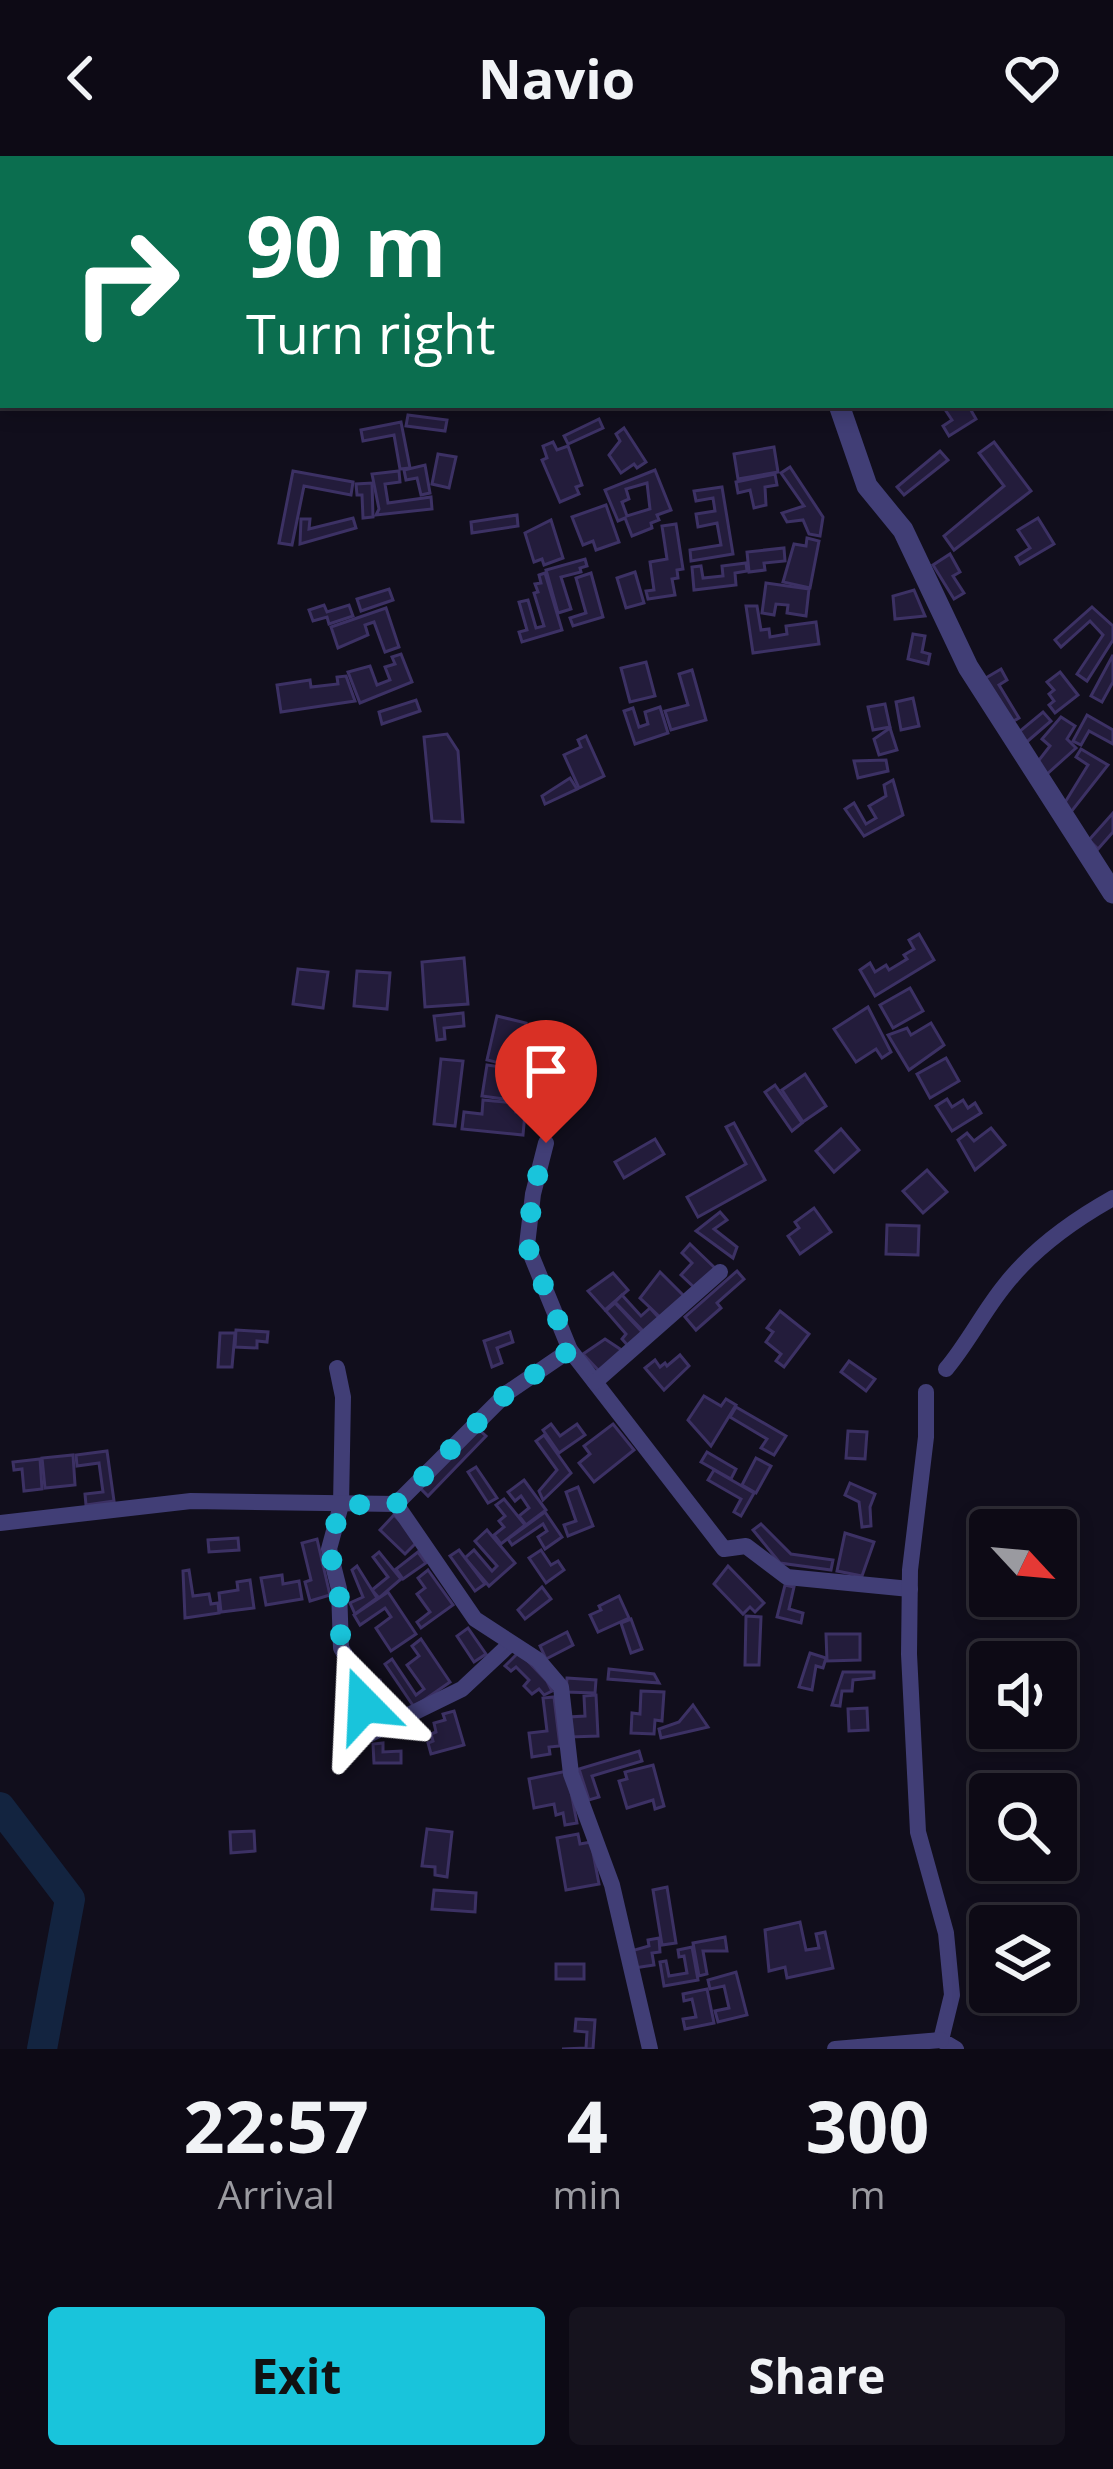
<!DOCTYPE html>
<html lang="en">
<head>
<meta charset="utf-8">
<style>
  body { margin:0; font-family:"Open Sans",sans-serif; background:#16131e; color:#f1f3f6; height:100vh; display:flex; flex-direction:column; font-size:45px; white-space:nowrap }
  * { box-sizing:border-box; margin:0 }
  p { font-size:39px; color:#9a9aa0 }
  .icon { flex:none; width:66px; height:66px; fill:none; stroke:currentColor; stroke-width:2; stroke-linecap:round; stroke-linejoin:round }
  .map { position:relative; height:1893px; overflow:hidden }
  .drawer { display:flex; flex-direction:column; background:#0d0a15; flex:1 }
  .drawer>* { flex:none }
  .banner { position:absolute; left:0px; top:0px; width:1113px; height:252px; box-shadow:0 6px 18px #0003,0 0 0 3px #2d2b34; background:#0b6e4f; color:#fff; overflow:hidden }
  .needle { width:78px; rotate:116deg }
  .controls { position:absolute; left:969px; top:1353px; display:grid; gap:24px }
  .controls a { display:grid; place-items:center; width:108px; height:108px; border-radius:12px; background:#0d0a15; box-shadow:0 6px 18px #0003,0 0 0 3px #2d2b34; font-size:60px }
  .pin { position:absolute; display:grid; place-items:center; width:102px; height:102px; color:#fff; margin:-123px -51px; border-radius:50% 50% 50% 0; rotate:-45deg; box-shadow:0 0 12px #0007 }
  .pin .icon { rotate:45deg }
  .me { position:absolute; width:132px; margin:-66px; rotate:339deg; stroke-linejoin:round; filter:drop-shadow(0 0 9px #0008) }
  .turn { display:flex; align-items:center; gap:42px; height:252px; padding:0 48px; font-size:54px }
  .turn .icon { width:156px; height:156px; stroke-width:2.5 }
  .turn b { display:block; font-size:84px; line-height:102px }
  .eta { display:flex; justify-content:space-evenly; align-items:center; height:204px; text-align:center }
  .eta b { font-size:72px; font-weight:700; line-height:84px }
  .button { display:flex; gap:24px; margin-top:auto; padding:24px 48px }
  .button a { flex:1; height:138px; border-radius:12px; background:#19c4db; color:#111; font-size:48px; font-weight:700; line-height:138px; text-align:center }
  .button a+a { background:#16131e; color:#f1f3f6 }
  header { display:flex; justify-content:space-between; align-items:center; height:156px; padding:0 48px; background:#0d0a15; font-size:54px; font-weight:700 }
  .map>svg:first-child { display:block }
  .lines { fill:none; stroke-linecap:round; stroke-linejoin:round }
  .river { stroke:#132440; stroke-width:30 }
  .building { fill:#231c3b; stroke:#3c3164; stroke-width:3; fill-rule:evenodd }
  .minor { stroke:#413e76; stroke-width:16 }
  .tertiary { stroke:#413e76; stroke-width:21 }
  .route { stroke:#19c4db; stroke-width:21; stroke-dasharray:0 37.8 }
</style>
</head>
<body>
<header><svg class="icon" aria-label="back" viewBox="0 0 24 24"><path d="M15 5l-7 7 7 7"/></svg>Navio<svg class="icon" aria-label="heart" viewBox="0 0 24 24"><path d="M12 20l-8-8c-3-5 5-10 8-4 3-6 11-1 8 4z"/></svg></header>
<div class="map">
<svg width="1113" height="1893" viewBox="0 0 1113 1893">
  <rect width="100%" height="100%" fill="#110e1c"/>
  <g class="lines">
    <!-- river -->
    <polyline class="river" points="0,1651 70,1743 42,1893"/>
  </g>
  <!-- building -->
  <g class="building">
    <polygon points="942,249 968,249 976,263 949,280 943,270 952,264"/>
    <polygon points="408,259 447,264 445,275 406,270"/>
    <polygon points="599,263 603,272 568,288 564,280"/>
    <polygon points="401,266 410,312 400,313 394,279 363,285 361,274"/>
    <polygon points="624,272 646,306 637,312 634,308 621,317 609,299 620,285 616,278"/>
    <polygon points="553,286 557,294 568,290 582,329 576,331 579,338 560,346 542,304 547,302 543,290"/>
    <polygon points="994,286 1031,335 954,394 944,380 1004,330 979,297"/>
    <polygon points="774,291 778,316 738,323 734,298"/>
    <polygon points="940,295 948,304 904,339 897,331"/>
    <polygon points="438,298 456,301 449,332 432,328"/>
    <polygon points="425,309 430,337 421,339 417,322 406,324 404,314"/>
    <polygon points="790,311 823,361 820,380 809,378 803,364 787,366 782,357 804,350 781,317"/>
    <path d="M 655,314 L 671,354 L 657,359 L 659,364 L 651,367 L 652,372 L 632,380 L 625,362 L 618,365 L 605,334 ZM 647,327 L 650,353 L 627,360 L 622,346 L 629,343 L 626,333 Z"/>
    <polygon points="293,315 353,326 351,339 304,330 292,389 279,387"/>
    <polygon points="399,315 400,326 385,328 388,347 431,341 432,353 376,359 379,353 372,318"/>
    <polygon points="775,318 777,329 765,331 766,349 754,352 750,334 738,337 736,326"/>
    <polygon points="372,327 373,361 363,362 362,339 357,339 356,328"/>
    <polygon points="722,331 733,398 691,405 690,394 721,389 717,367 698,371 696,358 715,355 713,342 696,345 694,335"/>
    <polygon points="606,349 619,386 596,394 593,385 583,389 572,361"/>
    <polygon points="517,359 518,370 472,377 471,366"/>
    <polygon points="353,362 356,372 300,388 301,363 310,363 309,373"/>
    <polygon points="1038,362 1054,388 1020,408 1016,401 1030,392 1018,374"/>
    <polygon points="551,364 563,402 544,409 542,403 534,406 525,377"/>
    <polygon points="676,368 683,413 677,414 678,422 672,423 675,439 648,443 646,435 654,434 650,406 667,403 662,370"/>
    <polygon points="807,382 819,385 810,432 783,426 794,388 806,390"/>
    <polygon points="784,392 785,405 764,407 765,414 749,416 747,396"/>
    <polygon points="950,398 960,416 953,420 964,437 954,443 933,409"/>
    <polygon points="585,403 587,410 580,412 581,416 561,421 571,453 558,457 546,414"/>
    <polygon points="746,407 747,415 735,417 736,429 694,434 692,411 701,410 703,422 723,420 722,410"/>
    <polygon points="635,416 644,447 626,452 617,422"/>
    <polygon points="545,417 562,474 522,486 519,476 527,474 519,446 528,444 536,472 544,470 534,437 538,436 535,428 541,427 539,419"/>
    <polygon points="591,417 603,461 573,470 570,462 586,457 576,422"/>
    <polygon points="766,427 809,433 806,460 787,457 788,449 776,448 774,459 762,457"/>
    <polygon points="389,433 393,444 361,455 357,443"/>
    <polygon points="914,434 925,460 895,463 893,440"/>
    <polygon points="324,449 327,456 349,449 353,460 329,468 327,461 313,465 309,454"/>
    <polygon points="746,450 757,450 761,474 769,473 770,481 787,478 786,470 816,466 819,488 753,497"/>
    <polygon points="1092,451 1113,470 1113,484 1087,525 1077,518 1103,479 1090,465 1061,491 1055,484"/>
    <polygon points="386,452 399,491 385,496 374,466 365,469 368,479 338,492 331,471"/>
    <polygon points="913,478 925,480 922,496 930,498 928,508 908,503"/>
    <polygon points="401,498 412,526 360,547 348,516 370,510 377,529 390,524 385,511 395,508 392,501"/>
    <polygon points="1113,499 1113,526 1102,546 1091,540"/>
    <polygon points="646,506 655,540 630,546 621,512"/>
    <polygon points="1001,513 1007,524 999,529 1019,562 1010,567 984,523"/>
    <polygon points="692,514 706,564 671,574 665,555 688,549 679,518"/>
    <polygon points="1060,516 1078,539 1055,557 1049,549 1054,545 1049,538 1054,534 1047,526"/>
    <polygon points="346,520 355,545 281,556 277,529 310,524 311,531 338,528 337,521"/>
    <polygon points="913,542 919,570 901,574 896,546"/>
    <polygon points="416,544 420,555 382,568 379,556"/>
    <polygon points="885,548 890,571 873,574 868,551"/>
    <polygon points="660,551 668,577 635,588 624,555 633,552 639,571 648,568 645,556"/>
    <polygon points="1043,556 1051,565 1022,590 1014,580"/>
    <polygon points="1087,559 1113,574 1113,588 1089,575 1081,589 1073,585"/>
    <polygon points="1061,561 1075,570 1067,583 1076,592 1046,619 1036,608 1050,590 1042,583"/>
    <polygon points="890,572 897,594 879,599 874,583"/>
    <polygon points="447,578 458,595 463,666 432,665 424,581"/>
    <polygon points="586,580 604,620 579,632 564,599 581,591 578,584"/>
    <polygon points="1081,593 1108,609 1071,656 1064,648 1088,609 1076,601"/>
    <polygon points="886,604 888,615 858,622 854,605"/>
    <polygon points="570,622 577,633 545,648 542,640"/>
    <polygon points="893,624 903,659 864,680 845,653 854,647 866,668 876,662 869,650 886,640 884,629"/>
    <polygon points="1113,657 1113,676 1098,693 1089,684"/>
    <polygon points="919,778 934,804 875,840 860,814 870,807 875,816 886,809 889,814 907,803 904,799 914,793 909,784"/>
    <polygon points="464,802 468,848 425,851 422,806"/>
    <polygon points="298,813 328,816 323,852 293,848"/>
    <polygon points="357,815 390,817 387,853 354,850"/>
    <polygon points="910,832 923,855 893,872 880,849"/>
    <polygon points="868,851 891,896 882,902 876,893 856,906 834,873"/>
    <polygon points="463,857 464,870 444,872 445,883 437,884 434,860"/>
    <polygon points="497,860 526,867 516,911 487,904"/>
    <polygon points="931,867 944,889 909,914 888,879 907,872 911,879"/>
    <polygon points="946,902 959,925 930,942 917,918"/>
    <polygon points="441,903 463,905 455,970 434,968"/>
    <polygon points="487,909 516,913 511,944 482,940"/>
    <polygon points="805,918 826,950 803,966 782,934"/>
    <polygon points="775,929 802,967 792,975 765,936"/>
    <polygon points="947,943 952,951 963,944 968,952 975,947 981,957 952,975 936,950"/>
    <polygon points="483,944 517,947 516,956 525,957 523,979 462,973 464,956 482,958"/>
    <polygon points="734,967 765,1024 698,1061 687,1041 746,1008 726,971"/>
    <polygon points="991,972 1005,989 975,1014 958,984 967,977 974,985"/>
    <polygon points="841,973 859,994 834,1016 816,995"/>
    <polygon points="655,983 664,998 624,1022 615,1006"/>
    <polygon points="927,1014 947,1036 923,1057 903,1035"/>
    <polygon points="814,1052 831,1076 800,1098 788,1080 799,1072 795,1066"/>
    <polygon points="720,1056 727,1064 714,1073 737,1091 733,1102 696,1075"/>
    <polygon points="887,1069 919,1070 918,1099 886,1098"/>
    <polygon points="690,1088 715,1112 696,1133 681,1119 692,1107 682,1097"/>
    <polygon points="737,1115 744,1123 717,1147 721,1152 696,1174 685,1161"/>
    <polygon points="660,1116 685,1141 663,1164 640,1142"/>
    <polygon points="613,1117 628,1134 605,1154 588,1135"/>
    <polygon points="622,1139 641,1160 650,1152 660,1163 645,1177 615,1146"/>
    <polygon points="615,1147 644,1178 629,1191 622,1183 626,1178 606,1155"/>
    <polygon points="780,1155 809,1178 784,1211 776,1205 781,1198 766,1186 773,1176 767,1172"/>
    <polygon points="236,1174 268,1176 267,1186 257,1185 257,1192 235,1191"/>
    <polygon points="510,1176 513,1186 497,1192 502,1207 492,1211 484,1185"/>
    <polygon points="220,1177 235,1177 232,1211 218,1211"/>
    <polygon points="605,1183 623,1195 600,1216 583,1198"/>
    <polygon points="680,1199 689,1210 664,1234 645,1212 655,1204 660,1211 665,1207 667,1210"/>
    <polygon points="849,1205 875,1223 866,1235 841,1216"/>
    <polygon points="704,1240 721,1250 726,1243 736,1249 711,1290 688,1264"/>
    <polygon points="736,1251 786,1280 774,1299 761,1292 767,1283 730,1261"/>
    <polygon points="551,1268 560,1280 577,1268 585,1279 559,1297 543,1274"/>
    <polygon points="613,1268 634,1294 594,1326 579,1307 590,1298 584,1290"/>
    <polygon points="476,1271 486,1280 428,1340 419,1331"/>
    <polygon points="848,1275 867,1276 865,1303 846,1302"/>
    <polygon points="544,1279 571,1317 543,1344 539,1335 557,1314 536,1285"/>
    <polygon points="107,1295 114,1345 86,1349 85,1338 103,1336 99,1307 77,1310 76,1299"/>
    <polygon points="707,1296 736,1313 731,1323 701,1306"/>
    <polygon points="73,1299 75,1329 45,1332 42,1302"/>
    <polygon points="756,1302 771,1310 756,1337 742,1329"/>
    <polygon points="40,1303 42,1333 24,1335 22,1313 14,1314 13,1306"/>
    <polygon points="476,1311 497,1342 488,1347 468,1316"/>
    <polygon points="714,1314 754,1337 741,1360 734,1356 741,1343 708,1324"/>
    <polygon points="524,1324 546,1354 526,1369 519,1360 529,1352 521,1340 515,1345 508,1336"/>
    <polygon points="850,1327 875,1338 870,1351 871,1370 862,1371 859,1346 845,1339"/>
    <polygon points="578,1331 593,1370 568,1380 564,1369 576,1365 566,1336"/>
    <polygon points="504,1343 525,1369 501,1388 494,1379 504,1371 499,1365 505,1360 496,1349"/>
    <polygon points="545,1356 562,1381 545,1393 538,1381 547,1375 543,1368 512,1389 508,1383"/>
    <polygon points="394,1359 419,1384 405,1398 380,1374"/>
    <polygon points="761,1368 791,1398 833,1404 831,1414 780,1407 753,1374"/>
    <polygon points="487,1374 515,1407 489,1430 465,1402 474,1394 492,1415 497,1410 475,1385"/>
    <polygon points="845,1377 874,1386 862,1420 837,1415"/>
    <polygon points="238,1382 239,1394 209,1396 208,1384"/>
    <polygon points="317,1383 330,1439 310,1445 305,1426 311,1424 302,1387"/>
    <polygon points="459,1394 485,1428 475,1435 450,1400"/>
    <polygon points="541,1394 551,1409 558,1405 564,1414 546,1427 529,1402"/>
    <polygon points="379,1396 401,1423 379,1442 372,1434 388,1421 373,1401"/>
    <polygon points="418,1396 426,1407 403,1423 396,1413"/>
    <polygon points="357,1410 377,1442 355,1458 350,1447 363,1441 352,1414"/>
    <polygon points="728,1410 764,1447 755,1456 750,1451 743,1458 714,1428"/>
    <polygon points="189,1414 193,1440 209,1438 211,1448 218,1447 219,1457 185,1462 183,1415"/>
    <polygon points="428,1414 453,1449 421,1472 417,1466 430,1456 417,1438 425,1432 418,1422"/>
    <polygon points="282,1419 283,1428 299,1425 302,1443 266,1449 261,1422"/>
    <polygon points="250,1424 254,1452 221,1456 219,1437 238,1434 237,1426"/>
    <polygon points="785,1429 794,1431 789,1453 803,1457 801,1467 777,1461"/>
    <polygon points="542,1431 551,1443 525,1463 518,1454"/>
    <polygon points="388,1436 416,1478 391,1495 376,1472 391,1461 385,1452 360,1469 354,1459"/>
    <polygon points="619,1440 629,1462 598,1476 590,1459 601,1454 599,1450"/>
    <polygon points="746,1460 761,1461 759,1509 745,1509"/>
    <polygon points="631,1463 642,1493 631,1497 621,1467"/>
    <polygon points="468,1472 486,1498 474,1506 457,1480"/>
    <polygon points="567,1476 573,1489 546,1503 540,1490"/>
    <polygon points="826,1478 860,1478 860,1504 827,1505"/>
    <polygon points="421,1483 450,1526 414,1551 385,1508 392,1503 416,1539 424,1533 407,1509 419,1500 412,1490"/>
    <polygon points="519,1496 547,1525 552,1535 544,1539 539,1533 532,1538 524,1530 529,1524 516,1511 511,1515 505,1510"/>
    <polygon points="810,1497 826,1502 823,1512 816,1510 812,1534 799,1531"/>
    <polygon points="609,1513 654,1518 659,1527 608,1523"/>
    <polygon points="843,1516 874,1516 874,1522 853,1524 852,1535 842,1535 840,1550 832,1549"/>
    <polygon points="567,1522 596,1524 595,1537 566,1536"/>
    <polygon points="380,1524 387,1568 377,1570 370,1526"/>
    <polygon points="641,1535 664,1536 662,1565 655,1564 654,1578 631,1577 632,1557 640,1558"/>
    <polygon points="596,1539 598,1580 570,1581 569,1561 585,1560 584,1540"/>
    <polygon points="554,1541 560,1590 549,1591 550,1598 532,1601 529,1577 547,1575 543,1542"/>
    <polygon points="693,1549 708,1571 661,1582 659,1573 679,1566"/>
    <polygon points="867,1552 868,1574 849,1575 848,1553"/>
    <polygon points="454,1555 464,1589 431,1598 428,1587 433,1585 431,1578 436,1576 434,1567 445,1564 443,1558"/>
    <polygon points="383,1587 383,1596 401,1595 401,1607 374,1607 373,1588"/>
    <polygon points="639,1595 642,1605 592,1620 599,1641 589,1644 579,1613"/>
    <polygon points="653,1609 664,1650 655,1653 653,1644 627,1652 619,1625 627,1623 625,1616"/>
    <polygon points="567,1615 577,1667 565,1669 563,1657 556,1659 554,1648 534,1652 529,1623"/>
    <polygon points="427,1673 452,1676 447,1721 435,1719 435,1711 422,1710"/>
    <polygon points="254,1675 255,1695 231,1697 230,1676"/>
    <polygon points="578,1678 580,1688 591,1686 599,1728 566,1734 557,1682"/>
    <polygon points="667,1731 676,1787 662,1789 653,1734"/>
    <polygon points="434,1734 476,1737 475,1756 432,1753"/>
    <polygon points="800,1766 806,1794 819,1792 816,1778 825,1776 833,1812 787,1822 785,1811 769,1815 765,1774"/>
    <polygon points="725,1781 727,1795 703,1795 707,1818 699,1820 693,1787"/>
    <polygon points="659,1782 660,1796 652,1797 654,1809 634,1812 631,1795 649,1790 648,1784"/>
    <polygon points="692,1791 698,1824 664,1830 660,1806 666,1805 669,1820 687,1817 684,1800 679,1801 678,1794"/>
    <rect x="556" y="1808" width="28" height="15"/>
    <polygon points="736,1816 747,1859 718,1866 715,1855 729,1852 724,1830 710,1833 708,1824"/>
    <polygon points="707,1833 714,1867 685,1873 683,1863 696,1861 692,1843 684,1845 683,1838"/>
    <polygon points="576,1863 595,1864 593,1893 562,1893 586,1892 587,1876 575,1875"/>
  </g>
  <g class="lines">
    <!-- minor -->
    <g class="minor">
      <polyline points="900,3 903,0"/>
      <polyline points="546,987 533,1038 527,1089 570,1194 724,1393 746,1390 787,1421 910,1433"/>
      <polyline points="337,1212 343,1241 341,1349 329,1393 339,1433 341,1492 358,1520 370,1578 462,1533 510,1488"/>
      <path d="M 946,1213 C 968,1187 983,1156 1005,1129 C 1034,1092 1072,1065 1113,1042"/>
      <polyline points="595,1226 720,1116"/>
      <polyline points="926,1236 926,1281 910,1414 909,1498 918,1676 946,1777 952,1839 941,1884 956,1893"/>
      <polyline points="396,1348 507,1237 570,1194"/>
      <polyline points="0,1367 191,1345 396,1348 475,1463 538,1504 561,1531 571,1618 612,1729 650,1893"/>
      <polyline points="835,1893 941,1884"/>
    </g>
    <!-- tertiary -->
    <g class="tertiary">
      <polyline points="795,0 796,3"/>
      <polyline points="839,249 867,330 903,374 968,511 1113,737"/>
    </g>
  </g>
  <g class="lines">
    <!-- route -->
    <polyline class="route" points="364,1549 358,1520 341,1492 339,1432 329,1393 341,1349 396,1348 507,1237 570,1194 527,1089 533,1038 546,987"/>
  </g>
</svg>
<div class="controls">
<a><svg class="needle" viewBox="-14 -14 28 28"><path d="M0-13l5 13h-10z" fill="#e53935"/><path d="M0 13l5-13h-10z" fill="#9a9aa0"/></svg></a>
<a><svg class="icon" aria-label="sound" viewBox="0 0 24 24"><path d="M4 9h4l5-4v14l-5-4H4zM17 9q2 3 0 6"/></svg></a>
<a><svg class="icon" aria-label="search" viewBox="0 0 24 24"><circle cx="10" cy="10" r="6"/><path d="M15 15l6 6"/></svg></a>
<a><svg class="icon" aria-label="layers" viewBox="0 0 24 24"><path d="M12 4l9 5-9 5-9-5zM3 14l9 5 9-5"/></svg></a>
</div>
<div class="pin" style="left:546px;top:987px;background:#d93025"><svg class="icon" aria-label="arrive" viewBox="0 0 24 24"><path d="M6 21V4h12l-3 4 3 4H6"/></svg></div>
<svg class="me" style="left:364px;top:1549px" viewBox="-20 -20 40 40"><path d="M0-17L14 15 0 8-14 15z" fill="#19c4db" stroke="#fff" stroke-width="4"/></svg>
<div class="banner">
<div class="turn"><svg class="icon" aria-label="right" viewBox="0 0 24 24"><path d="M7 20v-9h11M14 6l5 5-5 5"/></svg><div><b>90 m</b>Turn right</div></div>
</div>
</div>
<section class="drawer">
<div class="eta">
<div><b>22:57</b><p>Arrival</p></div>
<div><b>4</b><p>min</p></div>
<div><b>300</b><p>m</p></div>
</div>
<div class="button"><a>Exit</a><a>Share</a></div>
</section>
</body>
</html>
